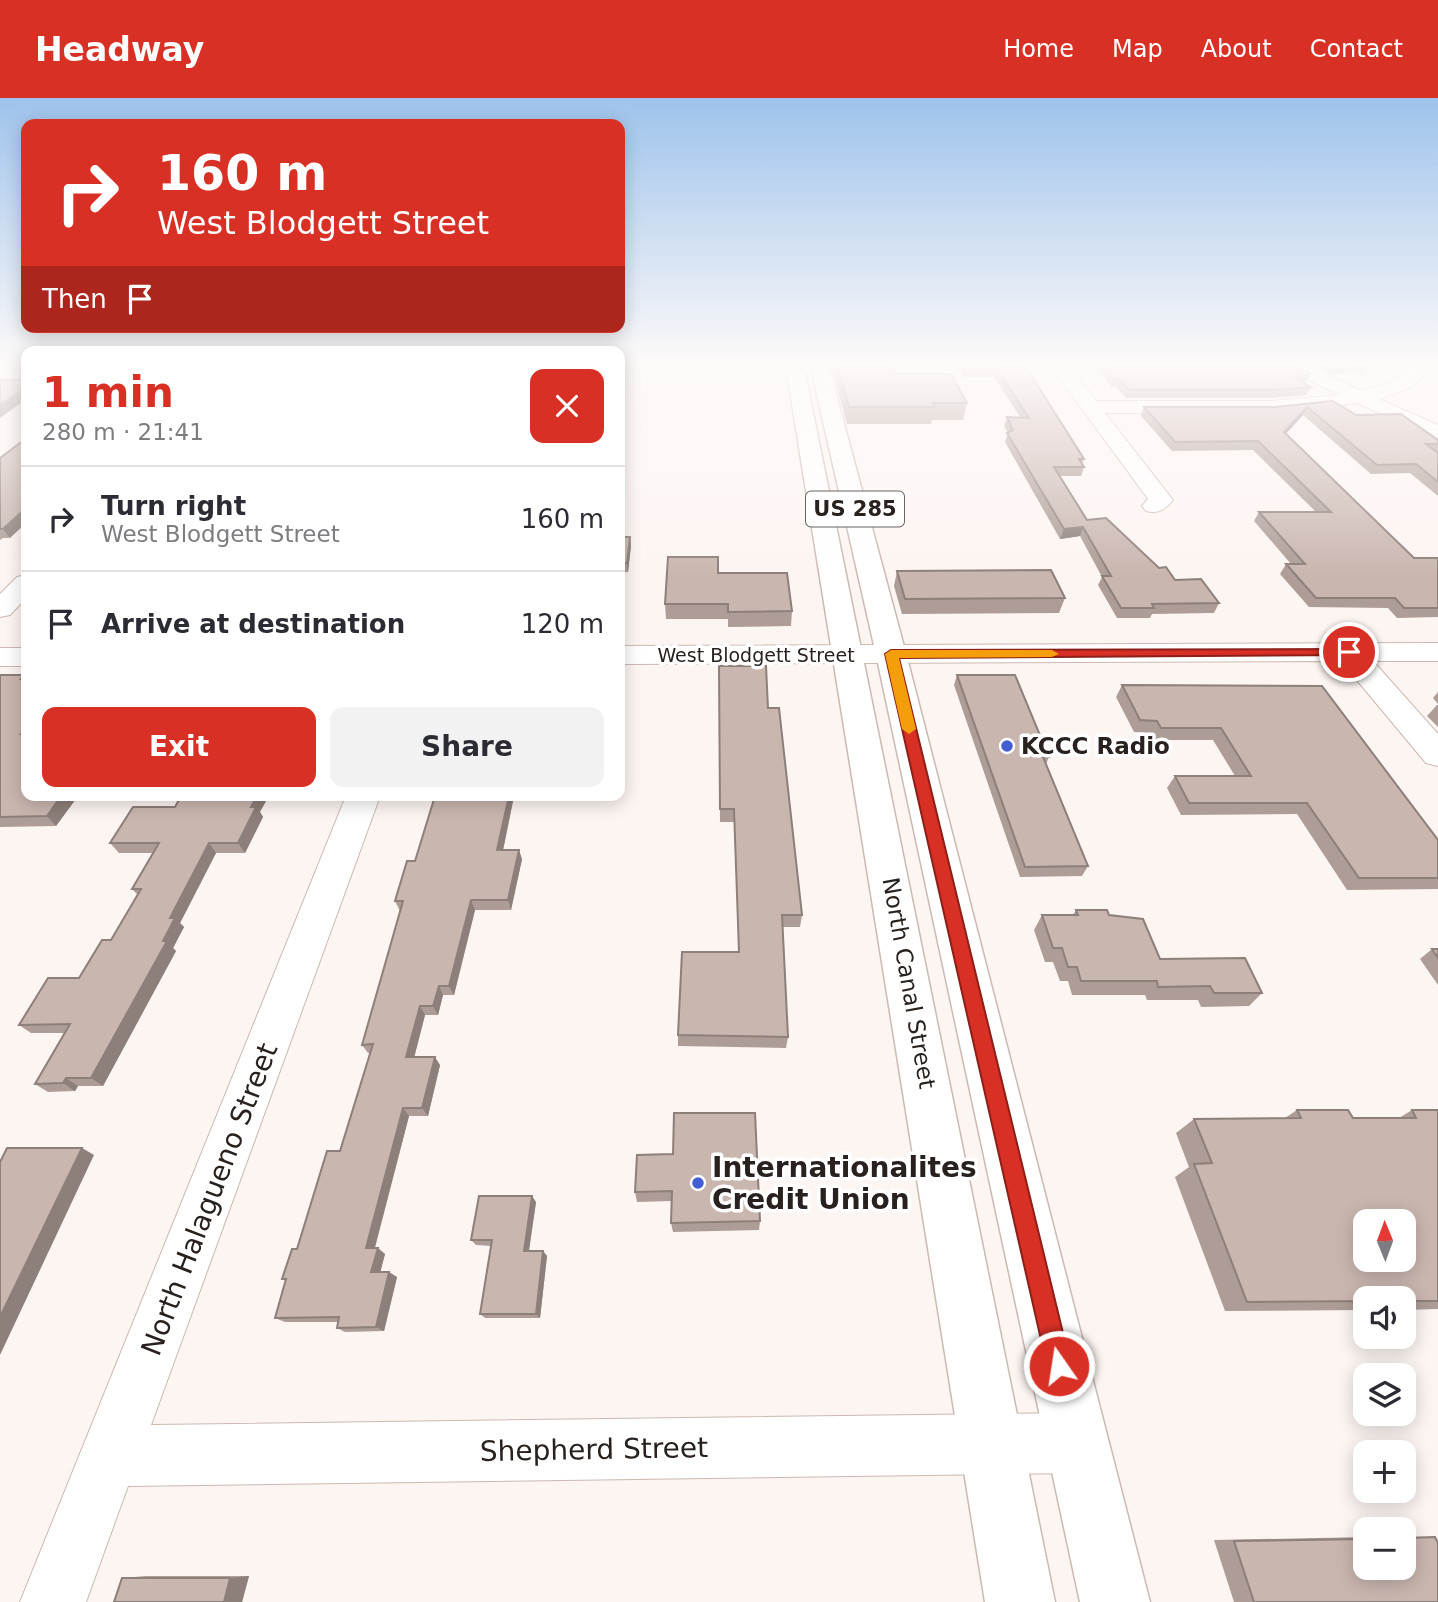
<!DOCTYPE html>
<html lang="en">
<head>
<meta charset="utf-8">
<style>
  body { margin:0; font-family:"DejaVu Sans",sans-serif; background:#f2f2f3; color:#2b2b33; height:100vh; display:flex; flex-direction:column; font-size:26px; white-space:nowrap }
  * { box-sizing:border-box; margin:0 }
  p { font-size:23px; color:#7c7c81 }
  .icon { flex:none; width:38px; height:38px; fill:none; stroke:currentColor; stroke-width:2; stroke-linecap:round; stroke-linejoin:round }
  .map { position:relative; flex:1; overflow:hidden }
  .side { position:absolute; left:21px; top:248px; width:604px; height:455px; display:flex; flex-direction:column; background:#fff; border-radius:14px; box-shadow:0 4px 18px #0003 }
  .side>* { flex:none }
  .banner { position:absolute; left:21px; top:21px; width:604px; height:214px; border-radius:14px; box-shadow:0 4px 18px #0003; background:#d93025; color:#fff; overflow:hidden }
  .needle { width:46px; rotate:359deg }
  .tools { position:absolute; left:1353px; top:1111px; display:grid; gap:14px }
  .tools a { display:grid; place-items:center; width:63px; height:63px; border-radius:14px; background:#fff; box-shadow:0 4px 18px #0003; font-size:35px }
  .pin { position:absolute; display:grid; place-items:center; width:60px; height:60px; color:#fff; margin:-30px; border:4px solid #fff; border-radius:50%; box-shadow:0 2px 7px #0007 }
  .me { position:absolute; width:77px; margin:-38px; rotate:347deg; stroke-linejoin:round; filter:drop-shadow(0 0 5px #0008) }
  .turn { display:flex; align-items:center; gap:24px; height:147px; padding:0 21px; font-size:32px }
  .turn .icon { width:91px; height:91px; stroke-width:2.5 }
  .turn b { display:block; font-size:49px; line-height:60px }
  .then { display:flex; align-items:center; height:66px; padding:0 21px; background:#0003; gap:14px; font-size:26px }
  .round { display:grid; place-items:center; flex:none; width:74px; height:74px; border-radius:14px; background:#f2f2f3 }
  .head { display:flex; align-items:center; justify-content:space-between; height:119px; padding:0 21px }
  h1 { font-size:42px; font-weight:800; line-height:52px; color:#d93025 }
  .action { display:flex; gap:14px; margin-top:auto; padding:14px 21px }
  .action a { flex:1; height:80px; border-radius:14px; background:#d93025; color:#fff; font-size:28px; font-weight:800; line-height:80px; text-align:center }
  .action a+a { background:#f2f2f3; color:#2b2b33 }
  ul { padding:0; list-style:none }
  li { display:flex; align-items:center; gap:21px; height:105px; padding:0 21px; border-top:2px solid #e1e1e2 }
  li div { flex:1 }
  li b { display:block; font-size:26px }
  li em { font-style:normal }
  header { display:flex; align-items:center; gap:42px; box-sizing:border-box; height:98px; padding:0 35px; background:#d93025; color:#fff }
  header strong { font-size:33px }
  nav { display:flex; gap:38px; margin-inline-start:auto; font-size:24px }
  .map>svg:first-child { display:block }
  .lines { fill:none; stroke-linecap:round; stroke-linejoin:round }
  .street-casing { stroke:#ccb9b1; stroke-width:2 }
  .highway-casing { stroke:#ccb9b1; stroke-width:3 }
  .street { fill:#fff; fill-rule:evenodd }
  .highway { fill:#fff; fill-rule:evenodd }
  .wall { fill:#ad9d96 }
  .shaded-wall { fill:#8d7f7a }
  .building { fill:#c9b6af; stroke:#8d7f7a; stroke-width:2; fill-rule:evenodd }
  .route { fill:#d93025; stroke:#8d1f18; stroke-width:2 }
  .slow { fill:#f59e0b }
  .poi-dot { fill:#435ed1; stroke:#fff; stroke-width:2.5 }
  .labels { text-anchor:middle; stroke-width:7; stroke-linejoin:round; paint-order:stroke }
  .far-street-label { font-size:19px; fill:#28211e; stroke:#fff }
  .shield { fill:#fff; stroke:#686462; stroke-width:2 }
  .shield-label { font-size:21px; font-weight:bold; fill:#28211e }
  .poi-label { font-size:23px; font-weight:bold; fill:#28211e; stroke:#fff; text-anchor:start }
  .street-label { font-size:23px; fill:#28211e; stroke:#fff }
  .near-poi-label { font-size:28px; font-weight:bold; fill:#28211e; stroke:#fff; text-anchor:start }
  .near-street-label { font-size:28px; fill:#28211e; stroke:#fff }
</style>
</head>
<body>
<header>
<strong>Headway</strong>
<nav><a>Home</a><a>Map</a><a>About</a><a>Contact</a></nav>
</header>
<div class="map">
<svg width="1438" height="1504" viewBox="0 0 1438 1504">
  <rect width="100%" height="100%" fill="#fdf5f2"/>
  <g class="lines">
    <defs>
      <g id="street">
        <path d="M 1049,266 L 1067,266 L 1096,303 L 1271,303 L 1339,297 L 1278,266 L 1302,266 L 1362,293 L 1399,281 L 1416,266 L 1436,266 L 1412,289 L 1379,301 L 1438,327 L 1438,341 L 1357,305 L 1271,315 L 1105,315 L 1173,402 C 1165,412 1158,416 1146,413 L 1142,408 L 1148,401 Z"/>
        <polygon points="26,477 26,500 10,517 0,519 0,496 17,479"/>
        <polygon points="1438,545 1438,563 1373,563 1438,636 1438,668 1426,665 1341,563 620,566 620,548"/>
        <rect x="0" y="550" width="26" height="18"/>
        <polygon points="346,698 380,698 151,1327 1077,1315 1098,1324 1107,1345 1098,1366 1077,1375 128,1388 86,1504 20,1504"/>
      </g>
      <g id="highway">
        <polygon points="810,266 828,266 906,556 1150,1504 1080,1504 876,556"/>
        <polygon points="796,269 805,275 1055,1504 985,1504 787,275"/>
      </g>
    </defs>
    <!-- street casing -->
    <use href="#street" class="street-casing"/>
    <!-- highway casing -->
    <use href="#highway" class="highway-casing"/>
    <!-- street -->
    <use href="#street" class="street"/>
    <!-- highway -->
    <use href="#highway" class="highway"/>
  </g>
  <!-- wall -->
  <g class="wall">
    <polygon points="833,266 893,266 896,276 967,305 963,322 932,322 931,326 847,326 832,272"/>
    <polygon points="956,266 1023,266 1084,361 1082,365 1084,369 1081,378 1059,378 1087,422 1159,470 1175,482 1219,505 1214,515 1152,516 1150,520 1117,520 1098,487 1102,479 1080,438 1060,441 1005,344 1008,335 1004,328 1007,319 1020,319 994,279 963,279"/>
    <polygon points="1094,266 1293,266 1310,275 1306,283 1303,284 1311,289 1306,297 1271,300 1126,300 1116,289 1111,289"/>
    <polygon points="1308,266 1370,266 1363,277 1353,273 1333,277"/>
    <polygon points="1333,303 1356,317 1438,342 1438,398 1410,375 1371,376 1303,317 1286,336 1414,460 1438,460 1438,519 1397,520 1388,510 1309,509 1280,476 1286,466 1291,466 1254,423 1259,414 1316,414 1253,352 1172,353 1141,318 1144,309 1275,309"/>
    <polygon points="0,360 10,440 3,440 0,442"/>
    <polygon points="620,439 630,439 631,448 628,474 620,474"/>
    <polygon points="897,473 1065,500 1059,515 902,516 894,488"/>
    <polygon points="718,475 792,513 791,528 728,529 728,521 666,521 665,506"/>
    <polygon points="719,568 768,610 802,817 800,829 783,829 788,939 786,950 678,948 678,937 739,854 734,724 720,724"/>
    <polygon points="0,577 25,577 26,579 26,698 78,698 56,728 0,729"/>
    <polygon points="957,577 1049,659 1046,666 1088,768 1082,778 1020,779 954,587"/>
    <polygon points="1122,587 1322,588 1438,742 1438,791 1347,792 1297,716 1181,717 1167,690 1175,678 1235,678 1213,642 1154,642 1150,635 1134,634 1116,599"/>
    <polygon points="1438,594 1438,606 1433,600"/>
    <polygon points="1437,607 1438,607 1438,629 1427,618"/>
    <polygon points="435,698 514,698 503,752 522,761 511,812 475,812 454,897 443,897 438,917 425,917 414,959 440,967 428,1018 409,1018 375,1150 385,1156 380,1174 397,1179 384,1233 345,1234 337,1230 338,1224 285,1224 275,1220 286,1183 282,1181 297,1151 340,1053 370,955 368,955 362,947 400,813 395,803 415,763"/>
    <polygon points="260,714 263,719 245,755 216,755 180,825 184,829 173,850 176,853 103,988 78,988 75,993 48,994 35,986 64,935 31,935 19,927 79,880 111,842 138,797 132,791 153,755 119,755 110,745"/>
    <polygon points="1076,812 1109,817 1160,861 1262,895 1249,908 1201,909 1198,902 1147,902 1145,897 1072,897 1068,883 1060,883 1053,864 1045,864 1034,832 1042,817 1073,817"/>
    <polygon points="1432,851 1438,851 1438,887 1420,861"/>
    <polygon points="1297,1012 1353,1020 1399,1020 1412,1012 1438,1012 1438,1211 1404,1212 1404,1200 1365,1200 1365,1212 1225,1213 1175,1079 1189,1069 1176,1035 1194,1021 1285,1020"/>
    <polygon points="637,1057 760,1123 759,1132 673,1134 671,1125 672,1103 637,1104 635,1094"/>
    <polygon points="536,1104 529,1153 543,1153 547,1158 540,1220 485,1220 480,1216 491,1148 476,1147 471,1142"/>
    <polygon points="1365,1439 1365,1470 1404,1470 1404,1439 1435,1439 1438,1504 1234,1504 1214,1442"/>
    <polygon points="146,1478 249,1478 242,1504 122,1480"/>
  </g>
  <!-- shaded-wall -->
  <g class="shaded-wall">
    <polygon points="1352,266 1357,266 1353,273 1333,277 1338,269"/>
    <polygon points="1310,275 1306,283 1291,288 1295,279"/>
    <polygon points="26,289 26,301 0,320 0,307"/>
    <polygon points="1307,309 1303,317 1279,343 1284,334"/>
    <polygon points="26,410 26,425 10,440 3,431"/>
    <polygon points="1083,429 1080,438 1060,441 1064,431"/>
    <polygon points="630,439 631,448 628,474 627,465"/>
    <polygon points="61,698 78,698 56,728 47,718"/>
    <polygon points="257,698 269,698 260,714 263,719 245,755 238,745 251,709"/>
    <polygon points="509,698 514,698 501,762 497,752"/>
    <polygon points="209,745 216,755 180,825 184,829 173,850 176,853 103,988 91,980 163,843 170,820"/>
    <polygon points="519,752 522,761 511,812 508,802"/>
    <polygon points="471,802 475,812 454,897 449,888"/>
    <polygon points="439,888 443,897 438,917 433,908"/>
    <polygon points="420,908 425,917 412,968 406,959"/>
    <polygon points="435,959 440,967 428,1018 422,1010"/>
    <polygon points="66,980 78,988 75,993 63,985"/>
    <polygon points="403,1010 409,1018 373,1156 366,1150"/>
    <polygon points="82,1050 94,1057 0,1257 0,1219"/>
    <polygon points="532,1098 536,1104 528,1158 524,1153"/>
    <polygon points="378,1150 385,1156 379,1179 371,1174"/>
    <polygon points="543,1153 547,1158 540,1220 536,1216"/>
    <polygon points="389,1174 397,1179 384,1233 376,1229"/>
    <polygon points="249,1478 242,1504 224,1504 230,1480"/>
  </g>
  <!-- building -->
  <g class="building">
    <polygon points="837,266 893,266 896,276 951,276 967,305 933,305 934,309 849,309"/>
    <polygon points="962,266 1023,266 1031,277 1084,361 1079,361 1084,369 1054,369 1087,422 1106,420 1159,470 1166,469 1175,482 1201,481 1219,505 1152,506 1154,510 1121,510 1102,478 1111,478 1083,429 1064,431 1007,335 1013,332 1007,319 1029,320 996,270 964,270"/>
    <polygon points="1103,266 1293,266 1310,275 1295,279 1311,289 1275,292 1129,292 1119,281 1114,281"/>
    <polygon points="1331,266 1352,266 1338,269"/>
    <polygon points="0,282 26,282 26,289 0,307"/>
    <polygon points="1333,303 1356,317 1401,316 1438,342 1438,346 1426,346 1438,355 1438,384 1416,366 1377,367 1307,309 1284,334 1414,460 1438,460 1438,510 1404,510 1395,500 1316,500 1286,466 1305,466 1259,414 1331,414 1258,343 1175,344 1144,309 1275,309"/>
    <polygon points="20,345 26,345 26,410 3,431 0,431 0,360"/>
    <polygon points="620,439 630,439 627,465 620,465"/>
    <polygon points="668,459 718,459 718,475 787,475 792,513 728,514 728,506 665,506"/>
    <polygon points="1051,472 1065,500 905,501 897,473"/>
    <polygon points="719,568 766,568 768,610 779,610 802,817 782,817 788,939 678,937 682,854 739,854 734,711 720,711"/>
    <polygon points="0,577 25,577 21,581 26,581 26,630 21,636 26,636 26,698 61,698 47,718 0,719"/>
    <polygon points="957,577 1015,577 1049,659 1043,659 1088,768 1025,769"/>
    <polygon points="1122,587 1322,588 1438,742 1438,780 1359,780 1307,705 1189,705 1175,678 1251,678 1221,630 1161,630 1157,623 1140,622"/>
    <polygon points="181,698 257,698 251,709 256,709 238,745 209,745 170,820 175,820 163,843 167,843 91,980 66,980 63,985 35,986 70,926 19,927 48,880 79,880 102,842 111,842 141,791 132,791 159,745 110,745 133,709 175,709"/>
    <polygon points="435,698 509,698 497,752 519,752 508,802 471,802 449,888 439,888 433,908 420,908 406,959 435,959 422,1010 403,1010 366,1150 378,1150 371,1174 389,1174 376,1229 337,1230 339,1219 275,1220 286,1181 282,1181 292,1151 297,1151 327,1053 340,1053 373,946 362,947 403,803 395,803 407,763 415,763"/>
    <polygon points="1076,812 1107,812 1109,817 1143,821 1160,861 1245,860 1262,895 1214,895 1210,888 1158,889 1157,883 1081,883 1077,869 1068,869 1062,850 1053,850 1042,817 1078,817"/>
    <polygon points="1432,851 1438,851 1438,860"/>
    <path d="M 1297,1012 L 1348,1012 L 1353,1020 L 1416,1020 L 1412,1012 L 1438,1012 L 1438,1203 L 1404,1203 L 1404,1200 L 1365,1200 L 1365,1203 L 1247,1204 L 1194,1066 L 1212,1065 L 1194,1021 L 1301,1020 ZM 1365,1124 L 1404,1124 L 1404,1162 L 1365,1162 Z"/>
    <polygon points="674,1015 755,1015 760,1123 671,1125 672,1093 635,1094 637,1057 673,1056"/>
    <polygon points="7,1050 82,1050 0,1219 0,1064"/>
    <polygon points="479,1098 532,1098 524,1153 543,1153 536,1216 480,1216 492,1142 471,1142"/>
    <polygon points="1435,1439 1438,1445 1438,1504 1254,1504 1234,1443 1365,1441 1365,1470 1404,1470 1404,1440"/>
    <polygon points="122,1480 230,1480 224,1504 114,1504"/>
  </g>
  <!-- sky -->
  <linearGradient id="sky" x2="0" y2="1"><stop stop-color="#9ec3ec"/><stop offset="0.56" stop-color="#fefaf9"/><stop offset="1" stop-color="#fefaf9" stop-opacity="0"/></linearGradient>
  <rect width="1438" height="477" fill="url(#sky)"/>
  <!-- route -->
  <polygon class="route" points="1349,551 1356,554 1354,557 899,560 1071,1268 1068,1277 1059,1280 1050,1277 1047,1268 885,556 891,552"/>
  <!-- slow -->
  <polygon class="slow" points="891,552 1052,552 1059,556 1052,559 899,560 916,631 909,636 902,631 885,556"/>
  <!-- markers -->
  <g class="poi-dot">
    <circle cx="1007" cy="648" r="7"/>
    <circle cx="698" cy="1085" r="7"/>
  </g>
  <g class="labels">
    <!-- far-street labels -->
    <g class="far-street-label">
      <text x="756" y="564">West Blodgett Street</text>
    </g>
    <!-- shield labels -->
    <rect class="shield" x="806" y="393.5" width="98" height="35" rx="5"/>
    <g class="shield-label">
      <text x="855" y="418">US 285</text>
    </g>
    <!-- poi labels -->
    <g class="poi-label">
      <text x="1021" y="656">KCCC Radio</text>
    </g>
    <!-- street labels -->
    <g class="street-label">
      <text transform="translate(909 885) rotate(80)" y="8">North Canal Street</text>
    </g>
    <!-- near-poi labels -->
    <g class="near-poi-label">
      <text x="712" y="1079">Internationalites<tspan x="712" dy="32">Credit Union</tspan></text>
    </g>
    <!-- near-street labels -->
    <g class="near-street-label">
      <text transform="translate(209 1101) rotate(-69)" y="10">North Halagueno Street</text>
      <text transform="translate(594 1351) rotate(-1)" y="10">Shepherd Street</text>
    </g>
  </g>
</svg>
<div class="tools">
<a><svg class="needle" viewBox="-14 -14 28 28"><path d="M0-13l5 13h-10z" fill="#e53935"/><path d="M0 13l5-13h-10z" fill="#7c7c81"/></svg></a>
<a><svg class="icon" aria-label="sound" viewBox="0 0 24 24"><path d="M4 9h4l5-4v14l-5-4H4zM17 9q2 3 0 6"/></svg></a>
<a><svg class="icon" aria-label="layers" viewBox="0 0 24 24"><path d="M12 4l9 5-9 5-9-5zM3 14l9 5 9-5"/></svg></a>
<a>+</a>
<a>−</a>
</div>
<div class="pin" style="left:1349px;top:554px;background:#d93025"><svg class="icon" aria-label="arrive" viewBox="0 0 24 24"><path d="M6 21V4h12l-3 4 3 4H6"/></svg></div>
<svg class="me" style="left:1059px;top:1268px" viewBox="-20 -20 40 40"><circle r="17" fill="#d93025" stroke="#fff" stroke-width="3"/><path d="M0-11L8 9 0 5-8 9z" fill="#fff"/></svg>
<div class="banner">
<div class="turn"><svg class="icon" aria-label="right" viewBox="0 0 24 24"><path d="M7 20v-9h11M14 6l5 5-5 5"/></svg><div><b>160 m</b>West Blodgett Street</div></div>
<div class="then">Then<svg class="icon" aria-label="arrive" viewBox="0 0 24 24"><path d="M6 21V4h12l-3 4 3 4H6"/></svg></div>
</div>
<section class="side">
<div class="head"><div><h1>1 min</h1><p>280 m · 21:41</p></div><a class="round" style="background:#d93025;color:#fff"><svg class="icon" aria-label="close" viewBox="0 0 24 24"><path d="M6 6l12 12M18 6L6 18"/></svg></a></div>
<ul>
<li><svg class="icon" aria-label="right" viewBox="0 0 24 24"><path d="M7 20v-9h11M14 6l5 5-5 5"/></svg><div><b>Turn right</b><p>West Blodgett Street</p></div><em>160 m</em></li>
<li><svg class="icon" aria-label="arrive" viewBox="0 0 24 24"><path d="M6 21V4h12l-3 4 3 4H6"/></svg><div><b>Arrive at destination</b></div><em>120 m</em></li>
</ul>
<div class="action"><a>Exit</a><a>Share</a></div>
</section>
</div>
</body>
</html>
